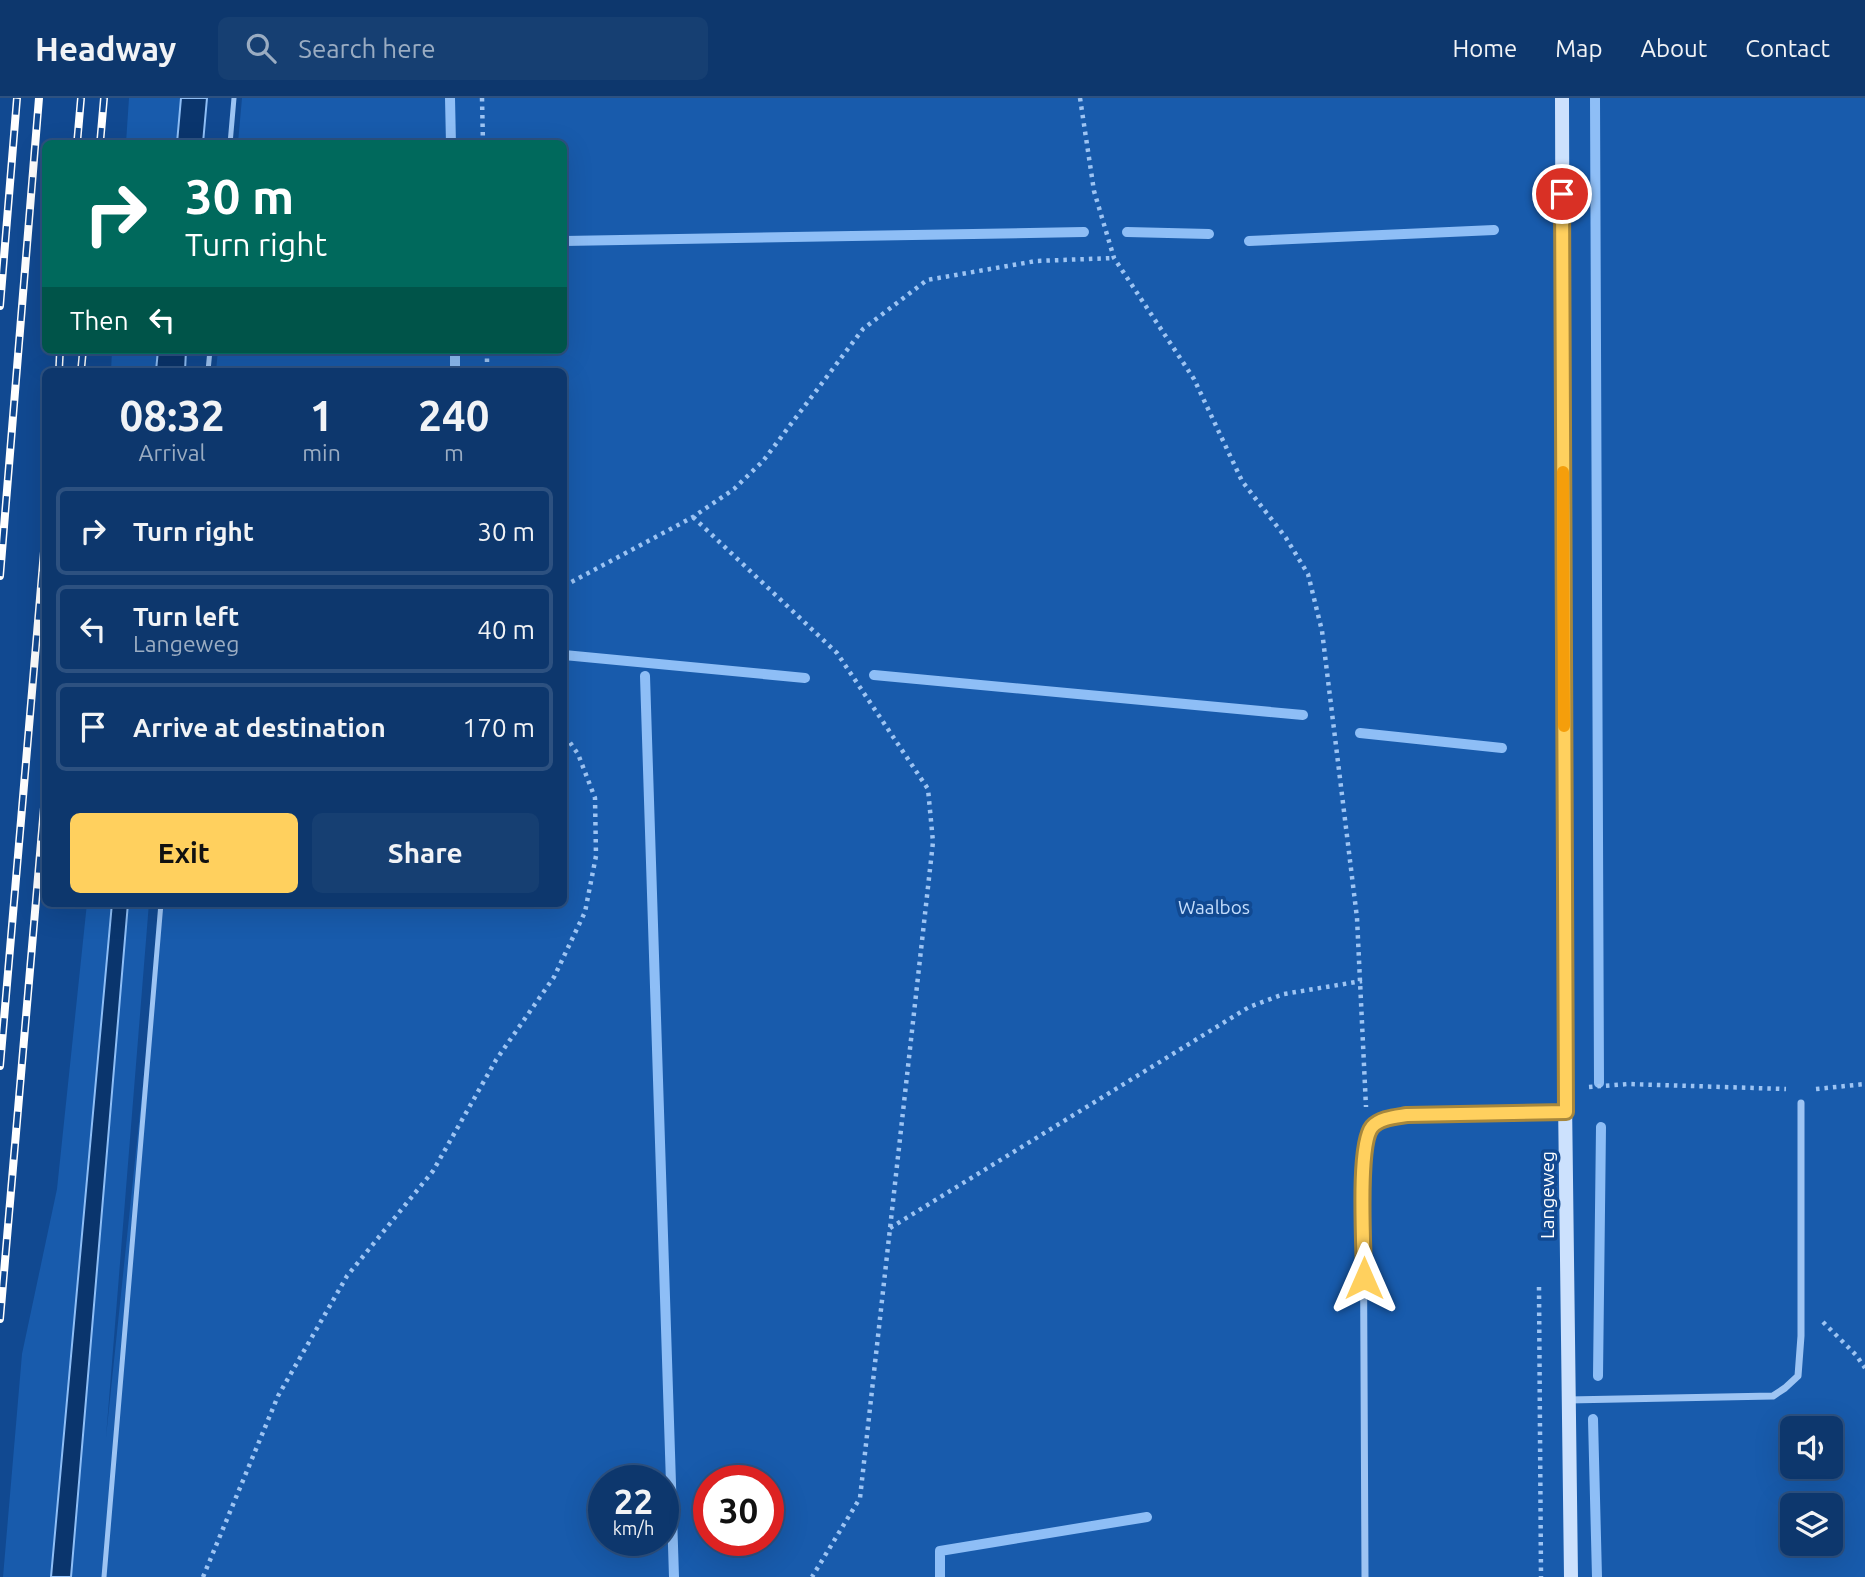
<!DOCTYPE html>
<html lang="en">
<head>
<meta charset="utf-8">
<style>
  body { margin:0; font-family:Ubuntu,sans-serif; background:#163f72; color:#f1f3f6; height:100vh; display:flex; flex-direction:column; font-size:26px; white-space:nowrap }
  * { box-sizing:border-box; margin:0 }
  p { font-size:23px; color:#9aacc2 }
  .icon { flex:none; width:38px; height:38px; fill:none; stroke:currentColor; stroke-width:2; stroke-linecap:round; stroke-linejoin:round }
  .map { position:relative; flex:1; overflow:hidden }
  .details { position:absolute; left:42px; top:270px; width:525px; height:539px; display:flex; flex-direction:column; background:#0d376d; border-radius:10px; box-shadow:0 7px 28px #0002,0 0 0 2px #2d5180 }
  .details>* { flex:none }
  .banner { position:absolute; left:42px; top:42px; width:525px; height:214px; border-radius:10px; box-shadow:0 7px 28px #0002,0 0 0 2px #2d5180; background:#00695c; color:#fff; overflow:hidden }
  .fabs { position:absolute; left:1780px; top:1318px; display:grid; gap:14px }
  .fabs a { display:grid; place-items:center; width:63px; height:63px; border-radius:10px; background:#0d376d; box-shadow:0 7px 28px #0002,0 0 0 2px #2d5180; font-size:35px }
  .speed { position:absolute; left:588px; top:1367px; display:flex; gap:14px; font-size:35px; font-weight:700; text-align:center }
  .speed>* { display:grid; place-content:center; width:91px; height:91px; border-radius:50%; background:#0d376d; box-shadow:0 7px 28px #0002,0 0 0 2px #2d5180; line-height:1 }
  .speed small { font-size:18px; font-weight:400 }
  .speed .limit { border:10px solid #d22; background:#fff; color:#111 }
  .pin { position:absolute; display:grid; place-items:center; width:60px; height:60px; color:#fff; margin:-30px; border:4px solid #fff; border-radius:50%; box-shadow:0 2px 7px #0007 }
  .me { position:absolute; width:77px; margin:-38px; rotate:0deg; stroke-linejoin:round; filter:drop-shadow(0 0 5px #0008) }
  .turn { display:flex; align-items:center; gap:24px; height:147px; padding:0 28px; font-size:32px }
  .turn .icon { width:91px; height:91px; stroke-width:2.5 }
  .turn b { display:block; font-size:49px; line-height:60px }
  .then { display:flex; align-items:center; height:66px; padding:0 28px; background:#0003; gap:14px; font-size:26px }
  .eta { display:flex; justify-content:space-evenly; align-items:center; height:119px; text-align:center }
  .eta b { font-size:42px; font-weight:600; line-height:49px }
  .primary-button { display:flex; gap:14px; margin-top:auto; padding:14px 28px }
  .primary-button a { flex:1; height:80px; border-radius:10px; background:#ffd05e; color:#111; font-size:28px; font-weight:600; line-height:80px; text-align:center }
  .primary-button a+a { background:#163f72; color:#f1f3f6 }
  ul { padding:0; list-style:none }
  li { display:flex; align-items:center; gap:21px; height:88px; margin:0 14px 10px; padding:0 14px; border:4px solid #2d5180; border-radius:10px }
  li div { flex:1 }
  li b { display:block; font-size:26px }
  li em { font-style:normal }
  header { display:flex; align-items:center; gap:42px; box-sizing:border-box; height:98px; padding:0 35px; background:#0d376d; border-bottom:2px solid #2d5180 }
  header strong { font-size:33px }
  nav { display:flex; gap:38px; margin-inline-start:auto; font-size:24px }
  .search { width:490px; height:63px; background:#163f72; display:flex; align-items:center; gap:18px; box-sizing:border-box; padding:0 24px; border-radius:10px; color:#9aacc2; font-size:26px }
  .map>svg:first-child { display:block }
  .green { fill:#185bac; fill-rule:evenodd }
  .water { fill:#0a356d; stroke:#8ebef6; stroke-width:2 }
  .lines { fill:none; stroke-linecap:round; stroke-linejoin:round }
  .stream { stroke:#8ebef6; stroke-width:10 }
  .path { stroke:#9dc4f3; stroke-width:4.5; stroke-dasharray:3.5 5; stroke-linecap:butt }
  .service { stroke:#9dc4f3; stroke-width:5 }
  .minor { stroke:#9dc4f3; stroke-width:7 }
  .secondary { stroke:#cce1fd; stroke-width:14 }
  .rail-casing { stroke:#fff; stroke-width:8 }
  .rail { stroke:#114991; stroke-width:5; stroke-dasharray:16; stroke-linecap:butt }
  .route-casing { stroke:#a6873d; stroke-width:18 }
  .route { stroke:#ffd05e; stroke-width:12 }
  .slow { stroke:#f59e0b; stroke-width:12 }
  .labels { text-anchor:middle; stroke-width:7; stroke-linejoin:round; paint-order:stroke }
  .park-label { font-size:19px; fill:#c4defd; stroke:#114991 }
  .street-label { font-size:19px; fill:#fff; stroke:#114991 }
</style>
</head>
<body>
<header>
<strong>Headway</strong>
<div class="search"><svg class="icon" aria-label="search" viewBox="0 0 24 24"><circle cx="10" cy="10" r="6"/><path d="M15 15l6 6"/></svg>Search here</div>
<nav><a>Home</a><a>Map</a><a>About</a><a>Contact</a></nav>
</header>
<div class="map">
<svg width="1865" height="1479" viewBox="0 0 1865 1479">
  <rect width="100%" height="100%" fill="#114991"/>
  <!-- green -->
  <g class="green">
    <polygon points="129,0 181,0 177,45 126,45"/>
    <path d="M 242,0 L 1865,0 L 1865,1479 L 71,1479 L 128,805 L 149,805 L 106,1339 L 162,805 L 564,805 L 564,273 L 216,273 L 218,252 L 564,252 L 564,46 L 238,45 ZM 1792,1330 L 1830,1330 L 1830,1368 L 1792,1368 ZM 604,1382 L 663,1382 L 663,1442 L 604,1442 ZM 709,1382 L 768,1382 L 768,1442 L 709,1442 ZM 1792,1407 L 1830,1407 L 1830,1446 L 1792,1446 Z"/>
    <polygon points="112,252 158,252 156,273 111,273"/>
    <polygon points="87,805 112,805 51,1479 3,1479 22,1256 57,1091"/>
  </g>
  <!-- water -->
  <g class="water">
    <polygon points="181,0 207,0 203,45 177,45"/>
    <polygon points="158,252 186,252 185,273 156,273"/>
    <polygon points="112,805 128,805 71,1479 51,1479"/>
  </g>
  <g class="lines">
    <!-- stream -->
    <g class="stream">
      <polyline points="450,0 451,46"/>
      <polyline points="1595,0 1599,985"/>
      <polyline points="1127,134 1209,136"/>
      <polyline points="564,143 1084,134"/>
      <polyline points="1249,143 1494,132"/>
      <polyline points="455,252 455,273"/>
      <polyline points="564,557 805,580"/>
      <polyline points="874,577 1303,617"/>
      <polyline points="645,578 674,1479"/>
      <polyline points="1360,635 1502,650"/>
      <polyline points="1598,1278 1601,1029"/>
      <polyline points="1593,1321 1597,1479"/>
      <polyline points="940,1479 940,1453 1147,1419"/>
    </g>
    <!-- path -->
    <g class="path">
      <polyline points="482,0 483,46"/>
      <polyline points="1080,0 1094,93 1114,160 1194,281 1242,383 1286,440 1308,476 1322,533 1357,820 1366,1009"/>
      <polyline points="487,252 487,273"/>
      <polyline points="693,419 837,555 928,691 933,744 860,1400 812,1479"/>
      <polyline points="564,488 693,419 734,391 763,363 863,231 927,182 1036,163 1114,160"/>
      <polyline points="1589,989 1628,986 1786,991"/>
      <polyline points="1816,991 1865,986"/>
      <polyline points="890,1130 1249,909 1284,896 1362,883"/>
      <polyline points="1539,1189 1541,1479"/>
      <polyline points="1823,1224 1856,1257 1865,1270"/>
      <polyline points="203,1479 278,1298 347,1178 433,1073 496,962 554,879 585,814 596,758 595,700 578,656 564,636"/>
    </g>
    <!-- service -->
    <g class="service">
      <polyline points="230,46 234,0"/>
      <polyline points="208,273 210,252"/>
      <polyline points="104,1479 161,805"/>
    </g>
    <!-- minor -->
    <g class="minor">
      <polyline points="1568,1302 1773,1298 1785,1290 1798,1278 1801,1238 1801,1005"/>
      <path d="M 1365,1479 L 1363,1057 C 1372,1025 1374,1023 1407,1017 L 1565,1014"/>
    </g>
    <!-- secondary -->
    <polyline class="secondary" points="1562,0 1565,1002 1571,1479"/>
    <defs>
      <g id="rail">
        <polyline points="77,46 81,0"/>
        <polyline points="100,46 104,0"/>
        <polyline points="0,208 17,0"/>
        <polyline points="59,273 60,252"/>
        <polyline points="81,273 83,252"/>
        <polyline points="0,478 39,0"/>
        <polyline points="0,968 46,430"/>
        <polyline points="0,1221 46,686"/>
      </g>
    </defs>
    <!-- rail casing -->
    <use href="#rail" class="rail-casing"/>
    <!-- rail -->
    <use href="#rail" class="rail"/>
  </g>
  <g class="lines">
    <defs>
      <path id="route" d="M 1364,1180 C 1364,1152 1357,1047 1372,1029 C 1380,1020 1395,1019 1407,1017 L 1566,1014 L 1562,96"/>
    </defs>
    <!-- route casing -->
    <use href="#route" class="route-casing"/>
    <!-- route -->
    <use href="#route" class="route"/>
    <!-- slow -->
    <polyline class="slow" points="1563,374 1564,628"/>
  </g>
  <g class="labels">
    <!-- park labels -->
    <g class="park-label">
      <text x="1214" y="816">Waalbos</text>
    </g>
    <!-- street labels -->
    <g class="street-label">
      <text transform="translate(1547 1097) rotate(-90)" y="7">Langeweg</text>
    </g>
  </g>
</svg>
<div class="fabs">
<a><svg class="icon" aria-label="sound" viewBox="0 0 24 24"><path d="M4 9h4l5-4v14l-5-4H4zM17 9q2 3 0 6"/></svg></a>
<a><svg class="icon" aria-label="layers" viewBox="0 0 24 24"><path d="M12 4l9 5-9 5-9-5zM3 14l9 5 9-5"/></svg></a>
</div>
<div class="speed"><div>22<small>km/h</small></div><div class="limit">30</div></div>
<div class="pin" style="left:1562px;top:96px;background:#d93025"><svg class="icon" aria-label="arrive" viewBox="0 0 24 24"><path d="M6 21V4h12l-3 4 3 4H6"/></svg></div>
<svg class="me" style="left:1364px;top:1180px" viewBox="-20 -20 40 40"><path d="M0-17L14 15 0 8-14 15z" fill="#ffd05e" stroke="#fff" stroke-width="4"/></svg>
<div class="banner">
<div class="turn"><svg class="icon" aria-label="right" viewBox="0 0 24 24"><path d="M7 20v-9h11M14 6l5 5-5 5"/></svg><div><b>30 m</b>Turn right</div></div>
<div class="then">Then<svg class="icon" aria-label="left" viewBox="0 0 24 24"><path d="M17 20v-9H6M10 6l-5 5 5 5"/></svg></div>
</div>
<section class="details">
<div class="eta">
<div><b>08:32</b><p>Arrival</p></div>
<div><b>1</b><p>min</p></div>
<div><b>240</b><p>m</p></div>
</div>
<ul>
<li><svg class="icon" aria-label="right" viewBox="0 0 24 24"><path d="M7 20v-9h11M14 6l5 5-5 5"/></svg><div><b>Turn right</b></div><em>30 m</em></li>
<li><svg class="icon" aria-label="left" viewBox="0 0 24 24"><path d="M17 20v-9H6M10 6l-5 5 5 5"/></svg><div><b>Turn left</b><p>Langeweg</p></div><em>40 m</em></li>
<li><svg class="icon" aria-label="arrive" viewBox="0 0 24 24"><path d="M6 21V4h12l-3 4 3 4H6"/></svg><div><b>Arrive at destination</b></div><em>170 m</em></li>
</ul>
<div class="primary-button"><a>Exit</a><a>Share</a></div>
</section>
</div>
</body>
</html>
